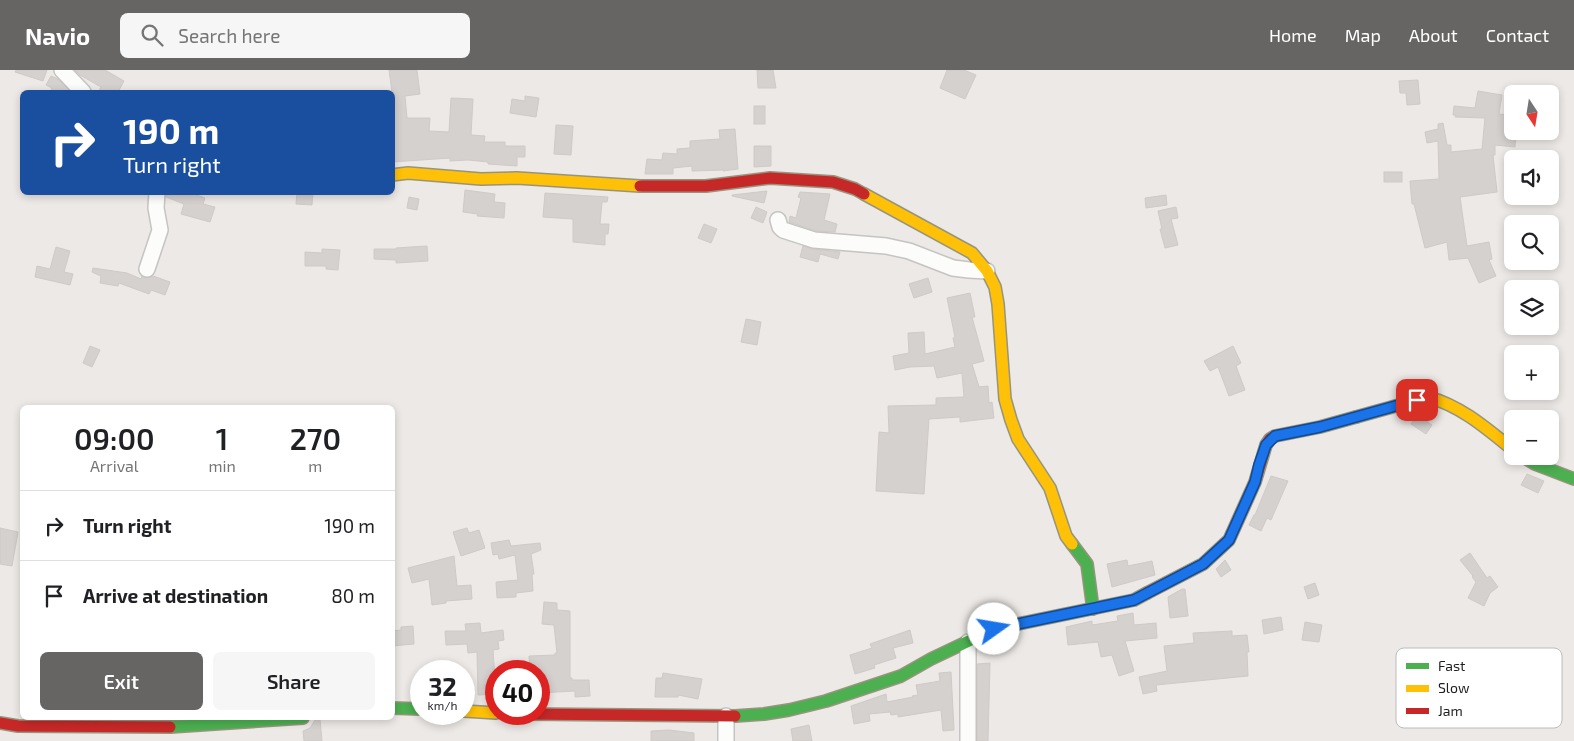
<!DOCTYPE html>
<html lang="en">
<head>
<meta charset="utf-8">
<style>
  body { margin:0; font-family:"Exo 2",sans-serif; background:#f6f6f6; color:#202124; height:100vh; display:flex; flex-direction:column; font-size:19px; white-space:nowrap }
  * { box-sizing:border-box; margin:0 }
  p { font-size:16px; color:#757577 }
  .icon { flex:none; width:28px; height:28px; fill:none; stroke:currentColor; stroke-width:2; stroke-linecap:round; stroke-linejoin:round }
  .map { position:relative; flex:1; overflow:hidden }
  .drawer { position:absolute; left:20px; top:335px; width:375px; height:315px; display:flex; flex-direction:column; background:#fff; border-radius:8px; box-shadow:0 2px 8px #0003 }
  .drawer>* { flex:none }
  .guide { position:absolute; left:20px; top:20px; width:375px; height:105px; border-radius:8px; box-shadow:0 2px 8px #0003; background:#1a4fa0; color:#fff; overflow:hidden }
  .needle { width:32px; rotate:168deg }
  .fabs { position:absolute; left:1504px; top:15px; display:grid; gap:10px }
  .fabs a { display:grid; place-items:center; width:55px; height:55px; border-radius:8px; background:#fff; box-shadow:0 2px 8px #0003; font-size:25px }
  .speed { position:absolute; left:410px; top:590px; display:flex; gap:10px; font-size:25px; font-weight:700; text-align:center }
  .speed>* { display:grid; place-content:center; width:65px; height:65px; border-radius:50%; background:#fff; box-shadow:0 2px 8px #0003; line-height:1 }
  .speed small { font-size:12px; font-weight:400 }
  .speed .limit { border:8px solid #d22; background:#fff; color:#111 }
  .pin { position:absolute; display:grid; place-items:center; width:42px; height:42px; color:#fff; margin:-21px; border-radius:10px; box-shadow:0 2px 8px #0006 }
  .me { position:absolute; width:55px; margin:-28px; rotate:77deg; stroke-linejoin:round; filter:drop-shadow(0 0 4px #0008) }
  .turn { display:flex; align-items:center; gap:18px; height:105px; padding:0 20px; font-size:22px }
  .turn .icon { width:65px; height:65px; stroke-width:2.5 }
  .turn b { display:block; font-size:35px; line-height:42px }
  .eta { display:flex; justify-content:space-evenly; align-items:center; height:85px; text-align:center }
  .eta b { font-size:30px; font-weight:600; line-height:35px }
  .cta { display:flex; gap:10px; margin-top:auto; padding:10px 20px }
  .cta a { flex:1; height:58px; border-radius:8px; background:#666564; color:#fff; font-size:20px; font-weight:600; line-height:58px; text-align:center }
  .cta a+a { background:#f6f6f6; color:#202124 }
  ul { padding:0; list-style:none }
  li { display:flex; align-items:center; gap:15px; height:70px; padding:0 20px; border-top:1px solid #e0e0e0 }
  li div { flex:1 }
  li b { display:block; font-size:19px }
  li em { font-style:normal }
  header { display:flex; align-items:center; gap:30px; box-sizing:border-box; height:70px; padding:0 25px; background:#666564; color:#fff }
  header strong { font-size:24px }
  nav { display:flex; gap:28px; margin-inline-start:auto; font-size:18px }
  .search { width:350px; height:45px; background:#f6f6f6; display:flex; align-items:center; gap:12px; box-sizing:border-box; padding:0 18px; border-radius:8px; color:#757577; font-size:19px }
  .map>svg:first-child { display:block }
  .building { fill:#d5d1ce; stroke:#d0cac7 }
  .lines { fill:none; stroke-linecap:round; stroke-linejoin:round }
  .street-casing { stroke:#c5c4c2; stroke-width:18 }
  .fast-casing { stroke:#97947d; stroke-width:14 }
  .slow-casing { stroke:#97947d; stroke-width:14 }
  .jam-casing { stroke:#97947d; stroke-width:14 }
  .street { stroke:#fcfcfb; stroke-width:15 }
  .fast { stroke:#4caf50; stroke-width:11 }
  .slow { stroke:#ffc107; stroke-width:11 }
  .jam { stroke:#c62828; stroke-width:11 }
  .route-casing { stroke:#114b97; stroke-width:12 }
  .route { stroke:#1a73e8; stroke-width:9 }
  .key { fill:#fff; stroke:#bcbcbc; stroke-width:1 }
  .key-label { font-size:14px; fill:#1e1e1e }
</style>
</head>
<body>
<header>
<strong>Navio</strong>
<div class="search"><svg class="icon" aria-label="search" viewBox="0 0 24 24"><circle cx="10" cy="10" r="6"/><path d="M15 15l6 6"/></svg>Search here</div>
<nav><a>Home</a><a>Map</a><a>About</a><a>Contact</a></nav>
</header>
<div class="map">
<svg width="1574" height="671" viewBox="0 0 1574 671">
  <rect width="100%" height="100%" fill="#ece9e6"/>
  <!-- building -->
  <g class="building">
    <polygon points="16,0 47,0 43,11 15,2"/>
    <polygon points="75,0 105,0 124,11 118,22 98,22 101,17 80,5"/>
    <polygon points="389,0 417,0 420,24 405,26 407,48 430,48 429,61 449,62 451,28 473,29 471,65 485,66 484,72 505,72 505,76 525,76 525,87 517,87 517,96 488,94 488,92 468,90 450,91 450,88 392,92 392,22"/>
    <polygon points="757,0 773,0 776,18 758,18"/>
    <polygon points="947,0 964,0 976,5 965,29 940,18"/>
    <polygon points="51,6 58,9 71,22 50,22 52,18 46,15"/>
    <polygon points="1418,10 1420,34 1407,35 1406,23 1400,23 1399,11"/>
    <polygon points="1478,21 1502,25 1499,44 1512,45 1512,61 1516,61 1515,77 1495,75 1495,85 1493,85 1497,122 1460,127 1467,176 1489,172 1492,189 1489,190 1496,206 1479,213 1468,188 1449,190 1447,172 1425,178 1414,134 1412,134 1410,111 1439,109 1438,71 1427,73 1425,62 1438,59 1438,54 1443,53 1447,75 1451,75 1451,82 1482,79 1485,48 1455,47 1456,45 1453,45 1454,36 1475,38"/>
    <polygon points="525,26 539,28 536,47 510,43 512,29 525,31"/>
    <rect x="754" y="36" width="11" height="18"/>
    <polygon points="556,55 573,56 571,85 554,84"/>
    <polygon points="735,59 738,99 723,101 724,100 692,101 692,96 673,98 673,104 645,104 647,89 662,90 663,83 677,84 677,79 690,78 690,71 720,69 719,60"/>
    <polygon points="754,76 771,76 771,96 754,97"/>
    <rect x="1384" y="102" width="18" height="10"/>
    <polygon points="465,120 495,124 494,132 505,133 504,148 477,146 478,144 463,142"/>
    <polygon points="767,121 764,133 732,126 732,125"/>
    <polygon points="166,122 188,122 205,128 203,134 215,137 210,152 181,144 184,134 166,127"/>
    <polygon points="297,122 313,122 312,135 296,134"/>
    <polygon points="800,122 830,124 824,150 837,154 835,162 816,161 789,152 790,146 796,148 801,128 798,127"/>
    <polygon points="545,123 608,127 607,132 602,132 600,154 609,154 608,164 605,164 605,175 573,172 573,149 543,147"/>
    <polygon points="1166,125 1167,135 1146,138 1145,128"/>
    <polygon points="409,127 419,129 417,140 407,138"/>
    <polygon points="756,137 767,142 763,153 751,148"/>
    <polygon points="1176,137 1178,148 1171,149 1178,175 1165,178 1160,159 1162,159 1158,141"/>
    <polygon points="704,154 717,159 711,173 698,168"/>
    <polygon points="427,176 428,191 396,193 396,190 374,189 374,179 396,179 396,178"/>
    <polygon points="803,176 813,179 840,182 838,189 820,184 818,192 800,187"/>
    <polygon points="56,177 70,181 64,202 73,204 70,215 35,207 37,196 50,199"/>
    <polygon points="322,179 340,180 338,200 326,199 326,196 305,196 305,182 322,183"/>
    <polygon points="93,198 127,203 141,209 142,206 148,208 153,206 170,212 165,225 151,220 149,224 119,213 118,216 100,213 101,206 92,202"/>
    <polygon points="928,208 932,222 914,228 909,214"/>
    <polygon points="970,223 975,247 972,247 984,291 972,294 979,317 988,316 989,333 992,332 994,348 960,352 960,347 929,349 924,424 876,421 879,362 889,363 888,336 936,335 936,328 964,327 962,303 937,308 934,296 910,297 895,300 893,286 909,283 908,263 924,262 925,284 955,277 953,268 955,267 947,228"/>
    <polygon points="746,249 761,252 757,275 741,272"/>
    <polygon points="90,276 100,280 92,297 83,293"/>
    <polygon points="1233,276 1241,293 1236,296 1245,320 1229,326 1218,297 1210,301 1204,291"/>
    <polygon points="1417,345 1432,355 1426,364 1411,354"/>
    <polygon points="1527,404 1544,411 1538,423 1521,415"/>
    <polygon points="1271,406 1288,411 1271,450 1267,448 1261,461 1249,455 1254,445 1255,445"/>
    <polygon points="0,458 18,462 12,496 0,494"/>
    <polygon points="467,458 469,463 479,460 485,478 461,486 453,462"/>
    <polygon points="509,470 511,476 540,473 541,480 531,484 534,504 532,504 533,521 516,523 516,527 497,528 496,512 518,510 515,485 499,489 498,484 493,485 491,473"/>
    <polygon points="1470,483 1487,508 1490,506 1498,517 1490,523 1484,536 1468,528 1476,512 1472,507 1473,506 1460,490"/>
    <polygon points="454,486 457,516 471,515 472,529 446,531 446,533 432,535 429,509 412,513 408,498"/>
    <polygon points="1127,490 1128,496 1152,491 1155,505 1112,517 1107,494"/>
    <polygon points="1225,490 1231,500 1221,507 1216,499"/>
    <polygon points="1315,513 1319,525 1308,529 1304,517"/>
    <polygon points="1182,519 1185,519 1188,546 1170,548 1168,527"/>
    <polygon points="544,532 557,533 557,540 570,541 570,608 572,608 572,610 589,610 590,626 575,627 575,621 539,623 539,601 530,601 529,586 555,585 555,583 557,583 554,555 542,554"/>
    <polygon points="1133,543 1134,555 1156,553 1157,568 1125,571 1134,601 1119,606 1112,585 1101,587 1098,572 1068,575 1066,557 1092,551 1092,555 1118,551 1117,546"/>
    <polygon points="1281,547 1283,560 1264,564 1262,550"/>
    <polygon points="1305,552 1322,555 1319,572 1302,570"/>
    <polygon points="480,553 481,563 503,560 504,570 498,571 499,579 493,580 496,624 478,625 477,582 468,583 467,574 446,575 445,561 466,561 465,554"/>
    <polygon points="413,556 414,574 392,576 392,561 401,560 401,557"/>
    <polygon points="910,560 913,573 893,578 896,588 874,595 875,598 855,604 850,585 872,578 870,574"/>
    <polygon points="1232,561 1232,566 1247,565 1249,582 1247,582 1248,606 1156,615 1157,621 1143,624 1139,607 1167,601 1164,576 1194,573 1193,563"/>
    <polygon points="990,593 988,671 977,671 977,594"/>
    <polygon points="951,602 954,660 943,661 941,640 898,647 898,644 891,645 890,642 869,644 870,651 854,654 851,636 886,624 887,632 913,627 912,626 918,625 916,615 940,611 939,603"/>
    <polygon points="663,603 702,609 698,629 678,625 678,627 655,627 656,608 662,608"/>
    <polygon points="320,649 322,671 304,671 303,661 310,658 315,650"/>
    <polygon points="809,655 812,671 793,671 791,659"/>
    <polygon points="669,660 694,663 694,671 651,671 651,661"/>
  </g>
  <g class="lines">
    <defs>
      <g id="street">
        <polyline points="62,0 83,22"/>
        <polyline points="778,150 780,157 783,160 814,170 886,176 909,181 953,198 969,200 987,201"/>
        <polyline points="147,199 160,160 156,138 157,122"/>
        <polyline points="968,572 968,671"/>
        <polyline points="726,646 726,671"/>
      </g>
      <g id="fast">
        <polyline points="1522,386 1535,394 1574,409"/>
        <polyline points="1072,474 1087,494 1093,539"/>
        <polyline points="392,638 421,639"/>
        <polyline points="735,646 764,644 789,640 826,631 901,606 931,589 994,559 1134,530 1147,523"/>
        <polyline points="170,657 303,648"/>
      </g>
      <g id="slow">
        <polyline points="392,105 408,103 481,109 517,108 640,116"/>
        <polyline points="864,124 972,183 987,201 995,217 998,234 1005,329 1011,350 1018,369 1050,418 1066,466 1072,474"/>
        <path d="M 1356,347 L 1428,327 C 1461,336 1486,358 1512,379"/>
        <polyline points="464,641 496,643"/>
      </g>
      <g id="jam">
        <polyline points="640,116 706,116 770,108 833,112 855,119 864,124"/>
        <polyline points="1147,523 1203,494 1229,470 1255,412 1266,375 1270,369 1275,366 1320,357 1356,347"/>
        <polyline points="525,644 735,646"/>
        <polyline points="0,653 18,656 170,657"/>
      </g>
    </defs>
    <!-- street casing -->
    <use href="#street" class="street-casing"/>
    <!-- fast casing -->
    <use href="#fast" class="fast-casing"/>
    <!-- slow casing -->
    <use href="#slow" class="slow-casing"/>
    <!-- jam casing -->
    <use href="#jam" class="jam-casing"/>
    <!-- street -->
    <use href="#street" class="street"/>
    <!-- fast -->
    <use href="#fast" class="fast"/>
    <!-- slow -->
    <use href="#slow" class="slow"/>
    <!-- jam -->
    <use href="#jam" class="jam"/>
  </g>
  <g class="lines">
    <defs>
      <polyline id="route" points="994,559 1134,530 1203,494 1229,470 1255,412 1259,395 1266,375 1275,366 1320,357 1417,330"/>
    </defs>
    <!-- route casing -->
    <use href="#route" class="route-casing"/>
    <!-- route -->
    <use href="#route" class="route"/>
  </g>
  <!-- legend -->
  <rect x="1396" y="578" width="166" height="80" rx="8" class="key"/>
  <rect x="1406" y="593" width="23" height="6" fill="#4caf50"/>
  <rect x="1406" y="615" width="23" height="7" fill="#ffc107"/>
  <rect x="1406" y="638" width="23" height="6" fill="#c62828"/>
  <g class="key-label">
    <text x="1438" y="601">Fast</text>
    <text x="1438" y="623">Slow</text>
    <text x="1438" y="646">Jam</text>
  </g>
</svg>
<div class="fabs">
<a><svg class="needle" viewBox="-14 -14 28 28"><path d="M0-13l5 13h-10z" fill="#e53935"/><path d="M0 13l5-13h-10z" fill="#757577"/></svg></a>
<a><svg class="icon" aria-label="sound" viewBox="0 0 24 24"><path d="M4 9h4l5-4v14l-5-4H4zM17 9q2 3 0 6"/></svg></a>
<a><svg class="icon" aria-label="search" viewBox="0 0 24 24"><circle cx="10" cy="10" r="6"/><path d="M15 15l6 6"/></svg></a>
<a><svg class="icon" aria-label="layers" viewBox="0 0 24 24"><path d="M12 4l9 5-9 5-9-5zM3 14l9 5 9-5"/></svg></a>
<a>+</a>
<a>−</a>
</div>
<div class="speed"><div>32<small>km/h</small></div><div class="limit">40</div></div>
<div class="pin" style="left:1417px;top:330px;background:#d93025"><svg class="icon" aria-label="arrive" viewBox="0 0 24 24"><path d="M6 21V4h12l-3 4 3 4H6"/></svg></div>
<svg class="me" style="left:994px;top:559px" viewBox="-20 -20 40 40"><circle r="19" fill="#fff"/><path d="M0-13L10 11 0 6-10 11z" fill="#1a73e8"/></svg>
<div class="guide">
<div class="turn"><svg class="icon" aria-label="right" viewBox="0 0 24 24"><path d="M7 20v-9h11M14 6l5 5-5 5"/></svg><div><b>190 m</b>Turn right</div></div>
</div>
<section class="drawer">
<div class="eta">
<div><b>09:00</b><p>Arrival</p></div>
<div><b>1</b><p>min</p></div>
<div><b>270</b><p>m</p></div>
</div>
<ul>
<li><svg class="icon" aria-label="right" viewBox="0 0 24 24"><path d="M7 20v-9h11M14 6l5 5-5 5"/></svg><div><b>Turn right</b></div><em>190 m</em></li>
<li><svg class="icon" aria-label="arrive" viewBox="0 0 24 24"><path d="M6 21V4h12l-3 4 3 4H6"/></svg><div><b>Arrive at destination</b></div><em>80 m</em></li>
</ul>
<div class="cta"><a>Exit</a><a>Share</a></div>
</section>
</div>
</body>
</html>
